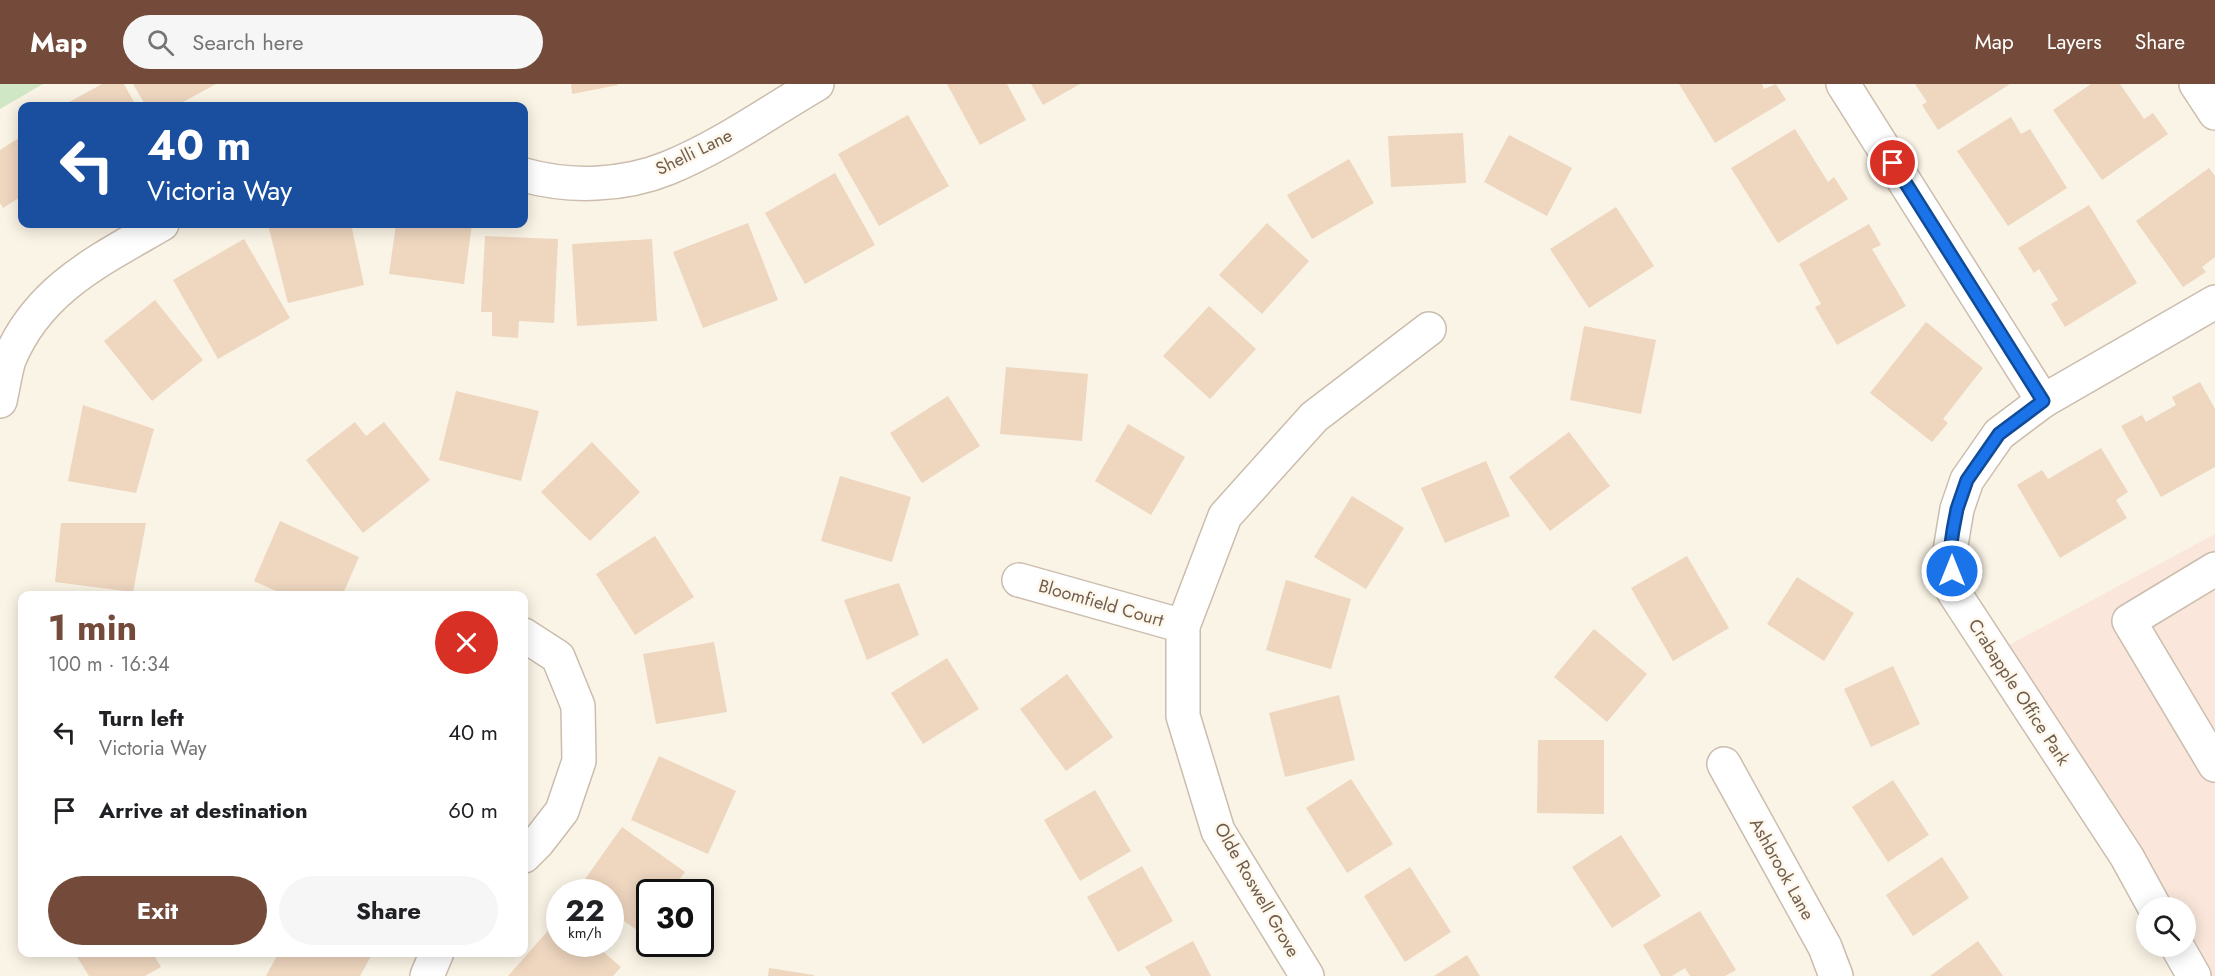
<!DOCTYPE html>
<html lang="en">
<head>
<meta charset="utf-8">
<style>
  body { margin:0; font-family:Jost,sans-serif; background:#f6f6f6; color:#202124; height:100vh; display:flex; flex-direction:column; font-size:22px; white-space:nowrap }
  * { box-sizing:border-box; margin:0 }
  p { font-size:20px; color:#757577 }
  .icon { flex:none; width:33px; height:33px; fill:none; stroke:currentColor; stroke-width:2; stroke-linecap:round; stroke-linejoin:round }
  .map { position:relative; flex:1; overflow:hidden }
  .details { position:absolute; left:18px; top:507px; width:510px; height:366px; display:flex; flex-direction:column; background:#fff; border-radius:12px; box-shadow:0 3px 15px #0003 }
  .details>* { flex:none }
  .banner { position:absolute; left:18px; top:18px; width:510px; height:126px; border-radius:12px; box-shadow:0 3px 15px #0003; background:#1a4fa0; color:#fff; overflow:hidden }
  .tools { position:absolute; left:2136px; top:813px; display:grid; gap:12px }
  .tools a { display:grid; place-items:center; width:60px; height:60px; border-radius:50%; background:#fff; box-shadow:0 3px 15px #0003; font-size:30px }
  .speed { position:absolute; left:546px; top:795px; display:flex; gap:12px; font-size:30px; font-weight:700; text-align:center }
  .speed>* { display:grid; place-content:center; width:78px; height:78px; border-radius:50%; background:#fff; box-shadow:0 3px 15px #0003; line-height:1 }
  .speed small { font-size:15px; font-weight:400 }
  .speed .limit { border:3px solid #111; border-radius:9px; background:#fff; color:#111 }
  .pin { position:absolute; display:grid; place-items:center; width:51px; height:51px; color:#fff; margin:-26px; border:3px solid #fff; border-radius:50%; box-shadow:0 2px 6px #0007 }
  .me { position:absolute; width:66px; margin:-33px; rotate:0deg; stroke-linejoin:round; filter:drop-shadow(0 0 4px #0008) }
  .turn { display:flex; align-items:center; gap:21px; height:126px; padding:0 30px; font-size:27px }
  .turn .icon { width:78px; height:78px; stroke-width:2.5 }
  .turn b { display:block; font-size:42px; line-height:51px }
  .round { display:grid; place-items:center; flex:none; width:63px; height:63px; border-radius:32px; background:#f6f6f6 }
  .overview { display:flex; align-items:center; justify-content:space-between; height:102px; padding:0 30px }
  h1 { font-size:36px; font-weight:700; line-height:45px; color:#744b3a }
  .button { display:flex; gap:12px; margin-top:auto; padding:12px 30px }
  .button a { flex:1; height:69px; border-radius:36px; background:#744b3a; color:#fff; font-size:24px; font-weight:700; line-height:69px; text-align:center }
  .button a+a { background:#f6f6f6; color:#202124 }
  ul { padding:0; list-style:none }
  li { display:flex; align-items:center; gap:18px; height:78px; padding:0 30px }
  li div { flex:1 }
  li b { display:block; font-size:22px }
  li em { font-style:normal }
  header { display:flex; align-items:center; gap:36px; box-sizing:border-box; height:84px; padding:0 30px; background:#744b3a; color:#fff }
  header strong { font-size:28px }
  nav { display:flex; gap:33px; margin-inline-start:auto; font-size:21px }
  .search { width:420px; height:54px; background:#f6f6f6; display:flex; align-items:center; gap:15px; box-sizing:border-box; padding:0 21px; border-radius:33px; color:#757577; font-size:22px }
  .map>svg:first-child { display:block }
  .commercial { fill:#fae6da }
  .green { fill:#d0e7c5 }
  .building { fill:#eed6bf }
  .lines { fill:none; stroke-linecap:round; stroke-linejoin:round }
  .minor-casing { stroke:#cbbdad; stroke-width:36 }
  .minor { stroke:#fff; stroke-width:33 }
  .route-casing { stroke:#114b97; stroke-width:15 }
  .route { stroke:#1a73e8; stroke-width:10 }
  .labels { text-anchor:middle; stroke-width:5; stroke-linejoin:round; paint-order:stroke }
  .street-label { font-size:18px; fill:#715d4d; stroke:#fef8ec }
</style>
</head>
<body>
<header>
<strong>Map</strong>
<div class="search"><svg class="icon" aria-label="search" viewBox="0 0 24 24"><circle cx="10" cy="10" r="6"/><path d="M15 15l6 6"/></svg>Search here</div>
<nav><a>Map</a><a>Layers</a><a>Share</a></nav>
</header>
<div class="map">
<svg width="2215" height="892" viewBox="0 0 2215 892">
  <rect width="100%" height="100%" fill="#faf4e6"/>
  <!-- commercial -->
  <polygon class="commercial" points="2215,450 2215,892 2194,892 2186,862 2186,824 2152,823 1998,567"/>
  <!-- green -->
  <polygon class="green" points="0,0 43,0 0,25"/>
  <!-- building -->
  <g class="building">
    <polygon points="102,0 124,0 136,22 62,22"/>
    <polygon points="133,0 216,0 176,22 146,22"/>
    <polygon points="571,0 617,0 618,1 572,10"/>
    <polygon points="947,0 1007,0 1026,36 980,61"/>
    <polygon points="1031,0 1080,0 1043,21"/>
    <polygon points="1679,0 1762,0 1764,5 1776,0 1786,16 1715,59"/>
    <polygon points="1915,0 2010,0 1938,46 1922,21 1927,18"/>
    <polygon points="2091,0 2120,0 2144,35 2153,29 2168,50 2102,96 2053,26"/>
    <polygon points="908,31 949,102 879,142 838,70"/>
    <polygon points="2011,33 2021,50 2030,45 2067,104 2008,142 1957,67"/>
    <polygon points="1795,45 1828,98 1834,93 1848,115 1778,159 1731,84"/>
    <polygon points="1463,49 1466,99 1391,103 1388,52"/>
    <polygon points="1509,51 1572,84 1547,132 1484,98"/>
    <polygon points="22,52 22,112 3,124 0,119 0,66"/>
    <polygon points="1349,75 1374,119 1312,155 1287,111"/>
    <polygon points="2209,84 2215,92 2215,173 2202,183 2206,188 2183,203 2136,137"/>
    <polygon points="835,89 875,161 805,200 765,129"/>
    <polygon points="2089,121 2137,199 2065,243 2051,220 2058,216 2039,185 2034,189 2018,164"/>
    <polygon points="1616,123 1654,182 1589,224 1550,165"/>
    <polygon points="748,139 778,216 703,244 673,168"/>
    <polygon points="1267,139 1309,177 1262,230 1219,191"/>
    <polygon points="276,140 351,140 364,201 288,219 268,141"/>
    <polygon points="396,140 472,140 464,200 389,190"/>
    <polygon points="1869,140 1881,161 1872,165 1906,222 1837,261 1815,223 1821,220 1799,180"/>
    <polygon points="485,152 558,155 554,239 519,237 518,254 492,252 492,228 481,228"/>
    <polygon points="244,155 290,234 218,275 173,196"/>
    <polygon points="652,155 657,237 577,242 572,160"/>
    <polygon points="155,216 203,276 152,317 104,257"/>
    <polygon points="1209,222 1256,265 1210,315 1163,272"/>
    <polygon points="1926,238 1983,284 1943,335 1948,339 1932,358 1870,309"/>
    <polygon points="1584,242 1656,256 1641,330 1570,316"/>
    <polygon points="1006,283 1088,290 1082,357 1000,350"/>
    <polygon points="2200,298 2215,325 2215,383 2161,413 2121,342 2142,331 2146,338 2176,321 2172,313"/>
    <polygon points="456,307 539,327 521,397 439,376"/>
    <polygon points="948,312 980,362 922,399 890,349"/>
    <polygon points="83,321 154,345 136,409 68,397"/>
    <polygon points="355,338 366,352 384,338 430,396 363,449 306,376"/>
    <polygon points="1128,340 1185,373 1151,431 1095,397"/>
    <polygon points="1569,348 1610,402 1550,447 1509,393"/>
    <polygon points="592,358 640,408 590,457 541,408"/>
    <polygon points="2101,364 2128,408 2116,416 2127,434 2060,474 2017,401 2042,386 2048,395"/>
    <polygon points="1486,377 1510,432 1445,459 1421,404"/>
    <polygon points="840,392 911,413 892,478 821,457"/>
    <polygon points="1352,412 1404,444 1366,505 1314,473"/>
    <polygon points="280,437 359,473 342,512 287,512 254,497"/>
    <polygon points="61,439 146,439 133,508 55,498"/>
    <polygon points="655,452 694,513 635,551 596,490"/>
    <polygon points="1687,472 1729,544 1673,577 1631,504"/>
    <polygon points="1797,493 1854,529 1824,577 1767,540"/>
    <polygon points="1286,496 1351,515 1331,585 1266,566"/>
    <polygon points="899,499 919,551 867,576 844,516"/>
    <polygon points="1594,545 1647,590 1607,638 1554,593"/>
    <polygon points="714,558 727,628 656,640 643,570"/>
    <polygon points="947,574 979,625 923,660 891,609"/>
    <polygon points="1893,582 1920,640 1871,663 1844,605"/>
    <polygon points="1067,590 1113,653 1066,687 1020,625"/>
    <polygon points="1339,611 1355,676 1285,693 1269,629"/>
    <polygon points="1538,656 1604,656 1604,730 1537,729"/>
    <polygon points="659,672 736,707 708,770 631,736"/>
    <polygon points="1351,695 1393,760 1347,789 1306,724"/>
    <polygon points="1893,696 1929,751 1888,778 1852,723"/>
    <polygon points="1095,706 1131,767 1080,797 1044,736"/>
    <polygon points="622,743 685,788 670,808 650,808 650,837 641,849 610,827 610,808 584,808 578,805"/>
    <polygon points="1621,751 1661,812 1612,844 1572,783"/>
    <polygon points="1942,773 1969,814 1913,852 1886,811"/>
    <polygon points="1142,782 1173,837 1118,868 1087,813"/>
    <polygon points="1410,783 1451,848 1405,878 1364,812"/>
    <polygon points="1700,827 1736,886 1725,892 1690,892 1685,884 1672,892 1661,892 1643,861"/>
    <polygon points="560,833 560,860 594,860 621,883 613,892 508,892"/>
    <polygon points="1193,857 1211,892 1151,892 1145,883"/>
    <polygon points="1978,857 2003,892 1930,892"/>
    <polygon points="74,868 152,868 161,883 145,892 89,892"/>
    <polygon points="279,868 364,868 371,872 360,892 266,892"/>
    <polygon points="1467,871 1480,892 1434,892"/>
    <polygon points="769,884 814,891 814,892 768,892"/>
  </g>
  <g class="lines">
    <defs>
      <g id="minor">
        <polyline points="1843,0 2043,317"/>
        <polyline points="2196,0 2215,29"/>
        <path d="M 524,91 C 570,104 624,102 668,84 C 720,63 769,28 817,0"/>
        <path d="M 0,317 C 3,304 5,289 9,276 C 38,205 100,176 162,140"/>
        <polyline points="2215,485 2129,537 2215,681"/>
        <polyline points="1019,496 1183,542"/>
        <polyline points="524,551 558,573 578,622 579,677 562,727 538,758 524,772"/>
        <polyline points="1724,680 1825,863 1836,892"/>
        <polyline points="2155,824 2127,773 1953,507 1950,467 1957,425 1967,396 1999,350 2043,317 2215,218"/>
        <polyline points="2177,862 2194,892"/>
        <polyline points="427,892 437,868"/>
        <polyline points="1307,892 1218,747 1183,632 1183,542 1225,432 1314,333 1429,245"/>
      </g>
    </defs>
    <!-- minor casing -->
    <use href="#minor" class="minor-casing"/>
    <!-- minor -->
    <use href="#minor" class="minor"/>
  </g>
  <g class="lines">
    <defs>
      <polyline id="route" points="1893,79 2043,317 1999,350 1967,396 1957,425 1953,446 1950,467 1952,487"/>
    </defs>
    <!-- route casing -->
    <use href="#route" class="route-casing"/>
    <!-- route -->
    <use href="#route" class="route"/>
  </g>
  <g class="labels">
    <!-- street labels -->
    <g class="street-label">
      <text transform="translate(694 68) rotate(-26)" y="6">Shelli Lane</text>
      <text transform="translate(1101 519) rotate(16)" y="6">Bloomfield Court</text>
      <text transform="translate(2019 608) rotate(57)" y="6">Crabapple Office Park</text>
      <text transform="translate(1782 785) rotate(61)" y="6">Ashbrook Lane</text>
      <text transform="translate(1257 806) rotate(60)" y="6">Olde Roswell Grove</text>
    </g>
  </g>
</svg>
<div class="tools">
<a><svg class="icon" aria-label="search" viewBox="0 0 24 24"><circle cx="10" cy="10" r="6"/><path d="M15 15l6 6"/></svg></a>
</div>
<div class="speed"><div>22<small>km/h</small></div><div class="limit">30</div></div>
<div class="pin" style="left:1893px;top:79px;background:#d93025"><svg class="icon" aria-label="arrive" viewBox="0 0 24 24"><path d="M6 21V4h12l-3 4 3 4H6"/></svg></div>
<svg class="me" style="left:1952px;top:487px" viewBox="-20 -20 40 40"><circle r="17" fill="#1a73e8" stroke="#fff" stroke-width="3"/><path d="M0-11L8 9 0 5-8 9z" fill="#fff"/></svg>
<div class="banner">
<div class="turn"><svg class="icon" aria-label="left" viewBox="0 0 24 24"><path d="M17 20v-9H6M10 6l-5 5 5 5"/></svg><div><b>40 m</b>Victoria Way</div></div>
</div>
<section class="details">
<div class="overview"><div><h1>1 min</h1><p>100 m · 16:34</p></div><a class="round" style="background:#d93025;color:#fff"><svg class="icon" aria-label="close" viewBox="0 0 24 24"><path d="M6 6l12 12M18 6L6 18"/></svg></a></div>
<ul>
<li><svg class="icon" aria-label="left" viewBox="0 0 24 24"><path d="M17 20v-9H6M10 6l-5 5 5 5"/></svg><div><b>Turn left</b><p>Victoria Way</p></div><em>40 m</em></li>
<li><svg class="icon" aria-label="arrive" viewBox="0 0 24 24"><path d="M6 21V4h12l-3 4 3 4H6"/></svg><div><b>Arrive at destination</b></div><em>60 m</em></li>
</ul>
<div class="button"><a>Exit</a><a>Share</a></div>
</section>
</div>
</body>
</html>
